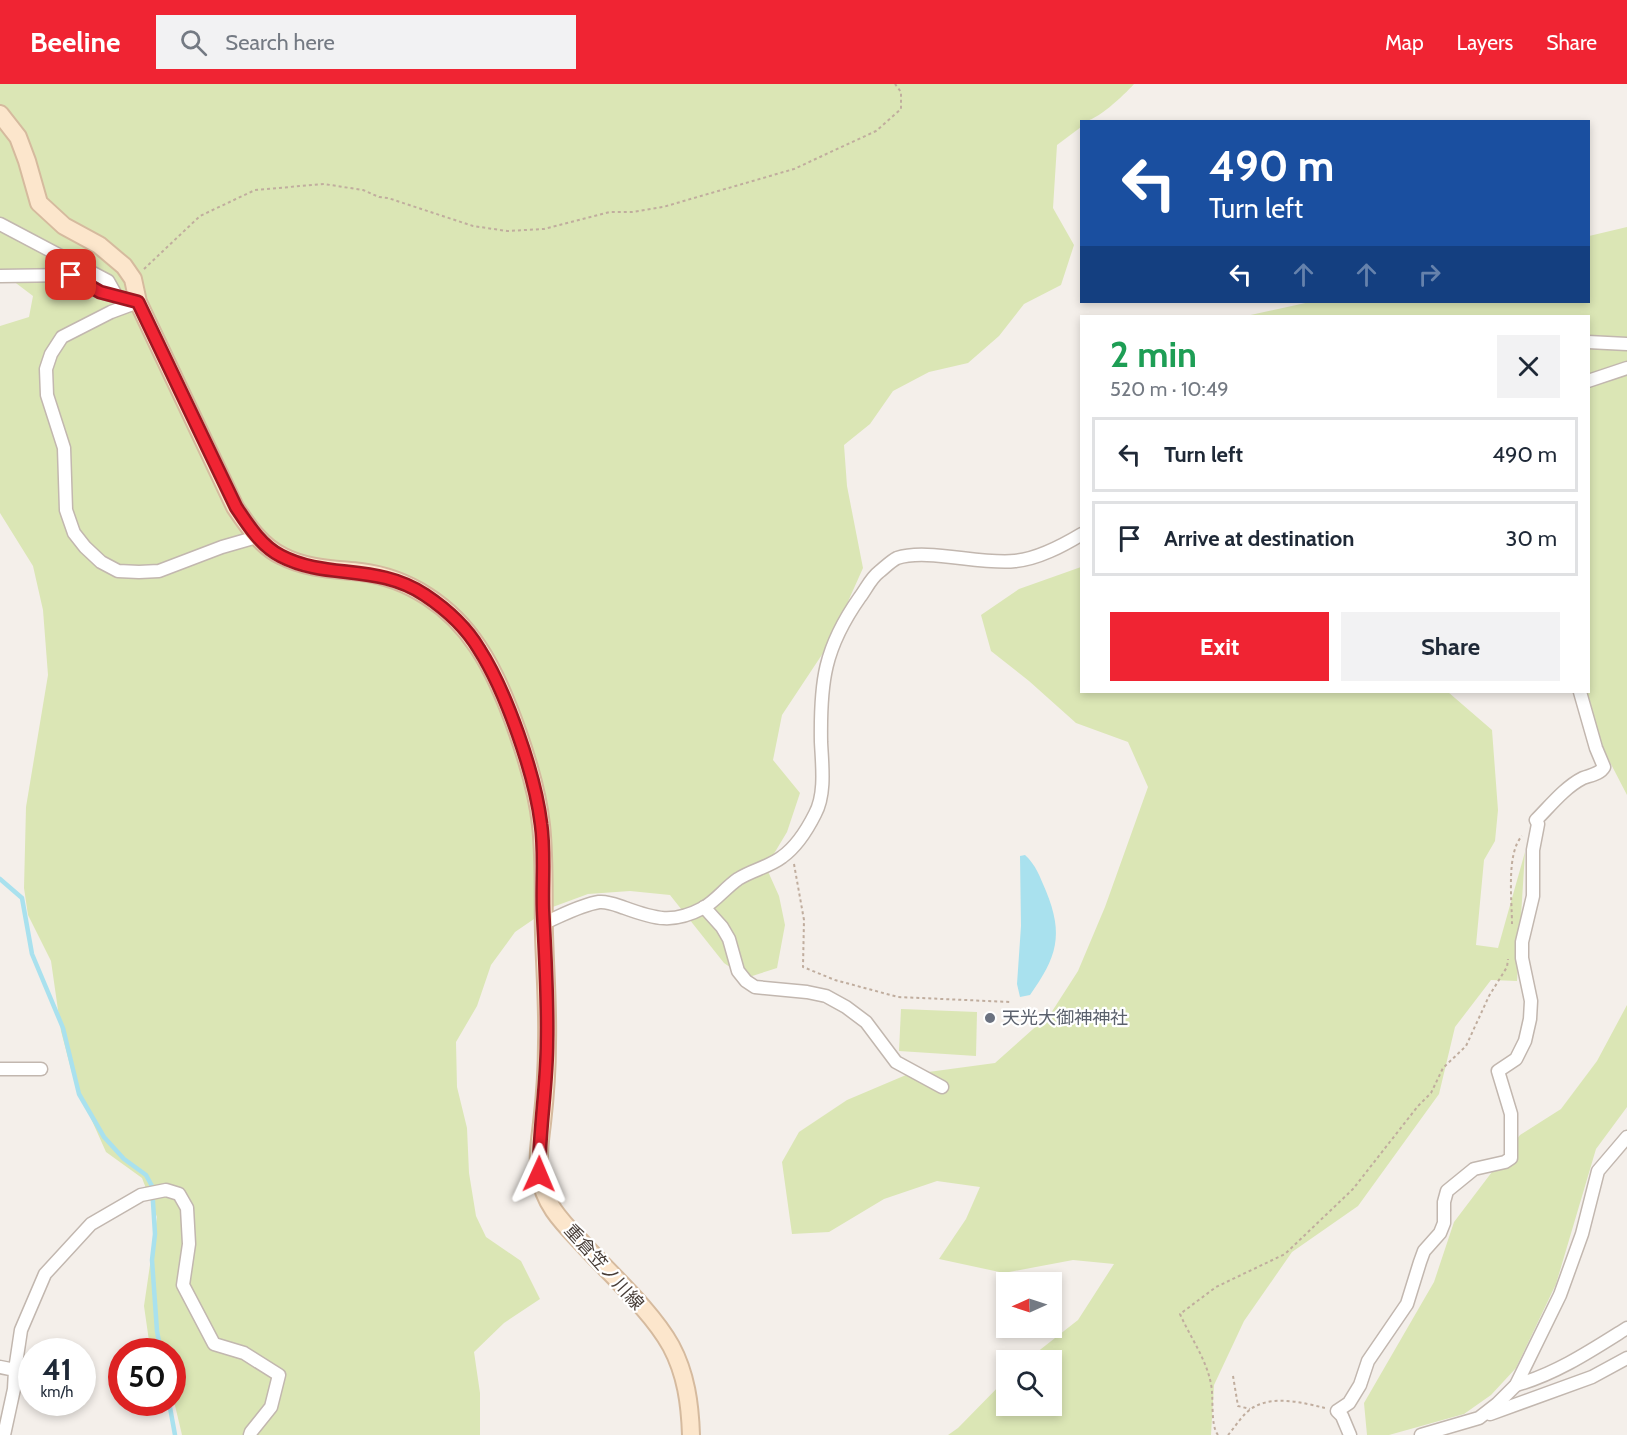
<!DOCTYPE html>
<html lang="en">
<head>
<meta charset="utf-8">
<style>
  body { margin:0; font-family:Cabin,"Noto Sans JP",sans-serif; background:#f2f2f3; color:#1f2937; height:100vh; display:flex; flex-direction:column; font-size:22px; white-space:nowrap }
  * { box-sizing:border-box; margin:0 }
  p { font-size:20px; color:#747a83 }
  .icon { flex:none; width:33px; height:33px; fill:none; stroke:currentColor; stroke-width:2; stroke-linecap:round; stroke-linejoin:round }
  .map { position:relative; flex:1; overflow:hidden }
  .details { position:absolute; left:1080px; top:231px; width:510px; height:378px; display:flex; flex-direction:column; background:#fff; border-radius:0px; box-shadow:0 3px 9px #0003 }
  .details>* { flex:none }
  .top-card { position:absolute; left:1080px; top:36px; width:510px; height:183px; border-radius:0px; box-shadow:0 3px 9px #0003; background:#1a4fa0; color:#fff; overflow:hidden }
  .needle { width:39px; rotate:267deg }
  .buttons { position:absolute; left:996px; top:1188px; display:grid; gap:12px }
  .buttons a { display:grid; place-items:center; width:66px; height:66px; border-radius:0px; background:#fff; box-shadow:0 3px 9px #0003; font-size:30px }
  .speed { position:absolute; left:18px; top:1254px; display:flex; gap:12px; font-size:30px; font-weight:700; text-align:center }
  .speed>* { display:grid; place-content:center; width:78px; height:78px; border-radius:50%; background:#fff; box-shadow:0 3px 9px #0003; line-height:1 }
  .speed small { font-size:15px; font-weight:400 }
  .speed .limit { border:9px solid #d22; background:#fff; color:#111 }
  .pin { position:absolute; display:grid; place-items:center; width:51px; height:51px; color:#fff; margin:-26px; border-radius:12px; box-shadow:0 3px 9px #0006 }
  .me { position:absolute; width:66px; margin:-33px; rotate:1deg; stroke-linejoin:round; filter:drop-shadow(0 0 4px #0008) }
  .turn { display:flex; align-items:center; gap:21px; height:126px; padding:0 30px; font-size:27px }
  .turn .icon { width:78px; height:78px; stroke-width:2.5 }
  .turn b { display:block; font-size:42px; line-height:51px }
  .lanes { display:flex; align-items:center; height:57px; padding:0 30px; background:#0003; justify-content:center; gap:30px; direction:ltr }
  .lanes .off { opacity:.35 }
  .round { display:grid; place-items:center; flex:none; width:63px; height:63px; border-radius:0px; background:#f2f2f3 }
  .headline { display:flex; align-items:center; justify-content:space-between; height:102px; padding:0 30px }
  h1 { font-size:36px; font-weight:700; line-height:45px; color:#1e9e55 }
  .button { display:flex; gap:12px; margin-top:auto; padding:12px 30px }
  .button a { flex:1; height:69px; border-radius:0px; background:#f02433; color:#fff; font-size:24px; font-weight:700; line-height:69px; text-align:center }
  .button a+a { background:#f2f2f3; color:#1f2937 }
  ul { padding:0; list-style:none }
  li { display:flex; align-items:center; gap:18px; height:75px; margin:0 12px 9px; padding:0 18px; border:3px solid #e0e1e3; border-radius:0px }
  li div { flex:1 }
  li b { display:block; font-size:22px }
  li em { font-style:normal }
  header { display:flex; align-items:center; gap:36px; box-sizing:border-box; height:84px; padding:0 30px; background:#f02433; color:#fff }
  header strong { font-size:28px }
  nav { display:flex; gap:33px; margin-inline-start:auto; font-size:21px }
  .search { width:420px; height:54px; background:#f2f2f3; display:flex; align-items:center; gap:15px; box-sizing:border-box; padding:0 21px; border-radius:0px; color:#747a83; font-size:22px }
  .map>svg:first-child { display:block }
  .green { fill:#dbe6b5 }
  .water { fill:#a9e1ee }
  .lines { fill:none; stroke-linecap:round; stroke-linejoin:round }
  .stream { stroke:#a9e1ee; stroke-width:4.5 }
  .minor-casing { stroke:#c2b7af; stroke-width:15 }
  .secondary-casing { stroke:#d5ba9e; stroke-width:20 }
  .path { stroke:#c0ad9e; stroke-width:2; stroke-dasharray:3 3; stroke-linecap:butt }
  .minor { stroke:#fff; stroke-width:12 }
  .secondary { stroke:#fce6cc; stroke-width:16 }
  .route-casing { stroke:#9c1721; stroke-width:15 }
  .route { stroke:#f02433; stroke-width:10 }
  .worship-dot { fill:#6b7280; stroke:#fff; stroke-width:2 }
  .labels { text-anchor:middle; stroke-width:4.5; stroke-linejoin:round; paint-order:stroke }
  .worship-label { font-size:18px; fill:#5b616d; stroke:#fff; text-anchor:start }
  .street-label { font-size:18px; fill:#483e38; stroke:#fff }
</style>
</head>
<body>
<header>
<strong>Beeline</strong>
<div class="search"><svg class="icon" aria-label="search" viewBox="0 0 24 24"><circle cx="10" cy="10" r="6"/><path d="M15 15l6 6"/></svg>Search here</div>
<nav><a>Map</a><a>Layers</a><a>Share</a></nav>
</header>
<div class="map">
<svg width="1627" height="1351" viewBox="0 0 1627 1351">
  <rect width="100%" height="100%" fill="#f4efea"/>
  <!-- green -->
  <g class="green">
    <path d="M 0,0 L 1134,0 C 1123,12 1097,37 1082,38 L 1081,43 L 1057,61 L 1053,124 L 1074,161 L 1061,201 L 1024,220 L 999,252 L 968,279 L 929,288 L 893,307 L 870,340 L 844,361 L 847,402 L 863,484 L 829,560 L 782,631 L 773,676 L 800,709 L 787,748 L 766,783 L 779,812 L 785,841 L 777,884 L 746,894 L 724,879 L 670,811 L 630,807 L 588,810 L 550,824 L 515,848 L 491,881 L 477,922 L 456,958 L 457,1003 L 467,1044 L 469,1089 L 476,1132 L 486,1153 L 521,1177 L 540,1215 L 504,1239 L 474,1268 L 480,1309 L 480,1351 L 182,1351 L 173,1313 L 172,1268 L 152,1267 L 150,1264 L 144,1222 L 157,1133 L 142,1094 L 106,1068 L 89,1030 L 72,989 L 61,947 L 51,877 L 28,831 L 24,804 L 26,723 L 48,591 L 43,526 L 33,482 L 0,429 L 0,242 L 29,233 L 33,212 L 0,187 Z"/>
    <polygon points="1627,143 1627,711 1599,657 1584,608 1588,608 1588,232 1246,232 1310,218 1588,218 1589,152"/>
    <polygon points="1081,483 1082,608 1448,608 1492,646 1498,726 1495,757 1484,776 1476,861 1498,864 1525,768 1517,897 1491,896 1455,943 1439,1010 1358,1122 1292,1168 1244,1237 1214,1301 1211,1351 948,1351 958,1344 1006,1295 1006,1322 1052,1322 1052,1276 1027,1276 1078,1236 1114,1180 1073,1176 1004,1189 939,1175 966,1135 980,1103 937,1097 884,1115 829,1148 792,1150 782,1078 799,1048 847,1016 906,991 995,979 1051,929 1078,887 1105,823 1148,703 1128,658 1076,639 1029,597 991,567 981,531 1019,505"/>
    <polygon points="1627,921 1627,1023 1596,1065 1556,1200 1516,1284 1491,1311 1464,1330 1389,1351 1367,1351 1364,1319 1434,1198 1454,1138 1520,1051 1561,1025 1597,977"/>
    <polygon points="901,925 977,928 976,972 899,967"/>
  </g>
  <!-- water -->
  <path class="water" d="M 1025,771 C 1036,781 1040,793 1046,807 C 1064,851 1057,873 1030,911 L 1020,913 L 1017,900 L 1021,842 L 1020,772 Z"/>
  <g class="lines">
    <!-- stream -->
    <g class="stream">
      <polyline points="0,795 22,814 32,870 63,944 79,1010 104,1053 124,1075 146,1091 152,1102 155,1150 152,1176 157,1247 161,1268"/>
      <polyline points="169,1318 175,1351"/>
    </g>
    <defs>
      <g id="minor">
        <polyline points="0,140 108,197 117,213"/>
        <polyline points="0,192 71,191 100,208 137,218"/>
        <polyline points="138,218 111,228 62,253 51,270 46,285 47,311 64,364 66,426 74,449 85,463 101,478 118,487 139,488 159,487 222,463 257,453"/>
        <polyline points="1588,258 1627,260"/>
        <polyline points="1588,297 1627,284"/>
        <polyline points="704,823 722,843 729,855 738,887 746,897 755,903 807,908 826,912 846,923 866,938 896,978 942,1003"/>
        <path d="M 544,839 C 561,832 580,821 599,818 C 608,817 616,821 625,824 C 655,835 673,840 703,824 C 716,817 725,804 738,795 C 752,786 769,783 782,773 C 796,763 808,744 815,730 C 826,710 822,680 821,658 C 820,598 824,564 860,513 C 866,505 871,494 879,488 C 884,484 891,477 897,474 C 927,464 981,481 1015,477 C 1038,475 1062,462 1082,450"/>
        <polyline points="0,985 41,985"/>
        <polyline points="0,1283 15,1286 14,1305 4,1351"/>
        <polyline points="15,1286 21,1246 45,1190 91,1140 141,1111 166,1106 179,1110 187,1124 189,1160 183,1201 214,1260 244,1269 279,1291 271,1323 251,1348 250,1351"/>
        <path d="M 1516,1301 C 1556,1290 1592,1266 1627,1244"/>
        <polyline points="1490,1330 1592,1293 1627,1274"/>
        <path d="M 1350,1351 L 1342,1332 L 1337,1327 L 1349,1319 L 1360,1301 L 1368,1277 L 1407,1220 L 1420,1178 L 1424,1167 L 1440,1149 L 1444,1139 L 1444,1118 L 1447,1107 L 1474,1085 L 1505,1078 L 1511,1074 L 1511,1030 L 1498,987 L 1516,975 L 1525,957 L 1530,935 L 1531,917 L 1522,874 L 1522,858 L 1533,812 L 1533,766 L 1538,740 L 1536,736 C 1550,722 1565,703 1583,694 C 1591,691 1600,690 1604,683 L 1596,664 L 1580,608"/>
        <polyline points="1421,1351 1479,1334 1497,1320 1516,1301 1560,1211 1582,1150 1598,1087 1627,1053"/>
      </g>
      <path id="secondary" d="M 0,30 L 18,53 L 27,77 L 39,119 L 64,142 L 99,161 L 124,182 L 133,195 L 138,218 L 235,423 C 248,442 261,462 282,472 C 307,485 334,485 361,488 C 409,494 451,522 478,563 C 505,603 536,692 541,741 C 545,776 543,814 544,850 C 545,886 548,923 547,959 C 547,986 545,1013 542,1039 C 540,1056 537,1074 540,1091 C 543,1119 562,1138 581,1158 C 609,1189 651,1226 671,1262 C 686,1290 690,1320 691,1351"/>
    </defs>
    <!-- minor casing -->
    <use href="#minor" class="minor-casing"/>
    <!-- secondary casing -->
    <use href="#secondary" class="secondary-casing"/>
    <!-- path -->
    <g class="path">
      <polyline points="144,185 200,132 255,106 324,100 363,106 379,113 388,114 473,142 507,147 544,145 610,128 632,128 663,123 794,85 876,47 901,25 901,8 895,0"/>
      <polyline points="794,780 804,836 803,883 835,896 898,913 1010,918"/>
      <path d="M 1512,840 C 1512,817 1506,769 1522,752"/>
      <polyline points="1233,1292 1238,1322 1250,1325"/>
      <path d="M 1218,1351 C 1210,1341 1214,1314 1211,1300 C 1206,1274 1190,1253 1180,1230 L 1216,1203 L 1285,1170 L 1353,1105 L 1418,1022 L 1431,1009 L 1443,984 L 1466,962 L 1489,912 L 1507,883 L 1508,875"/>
      <path d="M 1228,1351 C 1236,1342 1243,1329 1254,1323 C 1275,1311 1304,1319 1325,1324"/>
    </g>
    <!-- minor -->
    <use href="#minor" class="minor"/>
    <!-- secondary -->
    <use href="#secondary" class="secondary"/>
  </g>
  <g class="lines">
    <defs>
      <path id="route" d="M 71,191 L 100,208 L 138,218 L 236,423 C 248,441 261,462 281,472 C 327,496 377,479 425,511 C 446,525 466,543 479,565 C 506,607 535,690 541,740 C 545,768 542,798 543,826 C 545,870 548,914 547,958 C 547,1002 539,1046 539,1090"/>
    </defs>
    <!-- route casing -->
    <use href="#route" class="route-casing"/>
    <!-- route -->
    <use href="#route" class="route"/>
  </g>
  <!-- markers -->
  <circle class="worship-dot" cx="990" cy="934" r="6"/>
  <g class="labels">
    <!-- worship labels -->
    <g class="worship-label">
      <text x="1002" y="940">天光大御神神社</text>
    </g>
    <!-- street labels -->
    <g class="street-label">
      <text transform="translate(604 1183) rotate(48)" y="6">重倉笠ノ川線</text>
    </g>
  </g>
</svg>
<div class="buttons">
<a><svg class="needle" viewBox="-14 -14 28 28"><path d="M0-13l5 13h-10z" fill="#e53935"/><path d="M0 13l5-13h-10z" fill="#747a83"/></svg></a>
<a><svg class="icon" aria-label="search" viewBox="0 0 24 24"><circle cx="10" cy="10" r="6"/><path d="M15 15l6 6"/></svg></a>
</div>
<div class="speed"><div>41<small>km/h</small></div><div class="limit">50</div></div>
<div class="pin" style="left:71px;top:191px;background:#d93025"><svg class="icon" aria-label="arrive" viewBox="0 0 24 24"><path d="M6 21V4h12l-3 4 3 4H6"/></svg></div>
<svg class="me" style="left:539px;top:1090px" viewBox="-20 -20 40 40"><path d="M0-17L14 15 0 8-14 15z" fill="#f02433" stroke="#fff" stroke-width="4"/></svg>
<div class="top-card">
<div class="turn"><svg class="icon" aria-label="left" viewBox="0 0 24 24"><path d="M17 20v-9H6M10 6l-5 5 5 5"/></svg><div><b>490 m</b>Turn left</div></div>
<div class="lanes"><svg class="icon" aria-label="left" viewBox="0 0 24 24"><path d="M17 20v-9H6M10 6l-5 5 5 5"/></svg><svg class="icon off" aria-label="ahead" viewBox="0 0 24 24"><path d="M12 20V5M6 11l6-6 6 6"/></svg><svg class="icon off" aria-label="ahead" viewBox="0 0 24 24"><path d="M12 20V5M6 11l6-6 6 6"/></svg><svg class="icon off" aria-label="right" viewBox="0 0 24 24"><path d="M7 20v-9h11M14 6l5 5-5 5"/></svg></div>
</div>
<section class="details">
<div class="headline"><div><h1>2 min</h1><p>520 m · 10:49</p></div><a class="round"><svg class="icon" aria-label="close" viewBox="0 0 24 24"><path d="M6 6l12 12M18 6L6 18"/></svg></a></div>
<ul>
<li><svg class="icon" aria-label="left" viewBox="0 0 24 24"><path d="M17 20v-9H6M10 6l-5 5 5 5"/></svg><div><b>Turn left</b></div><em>490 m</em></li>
<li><svg class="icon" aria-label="arrive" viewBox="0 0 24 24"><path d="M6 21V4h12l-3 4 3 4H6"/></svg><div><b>Arrive at destination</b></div><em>30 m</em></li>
</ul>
<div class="button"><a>Exit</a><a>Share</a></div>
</section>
</div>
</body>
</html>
